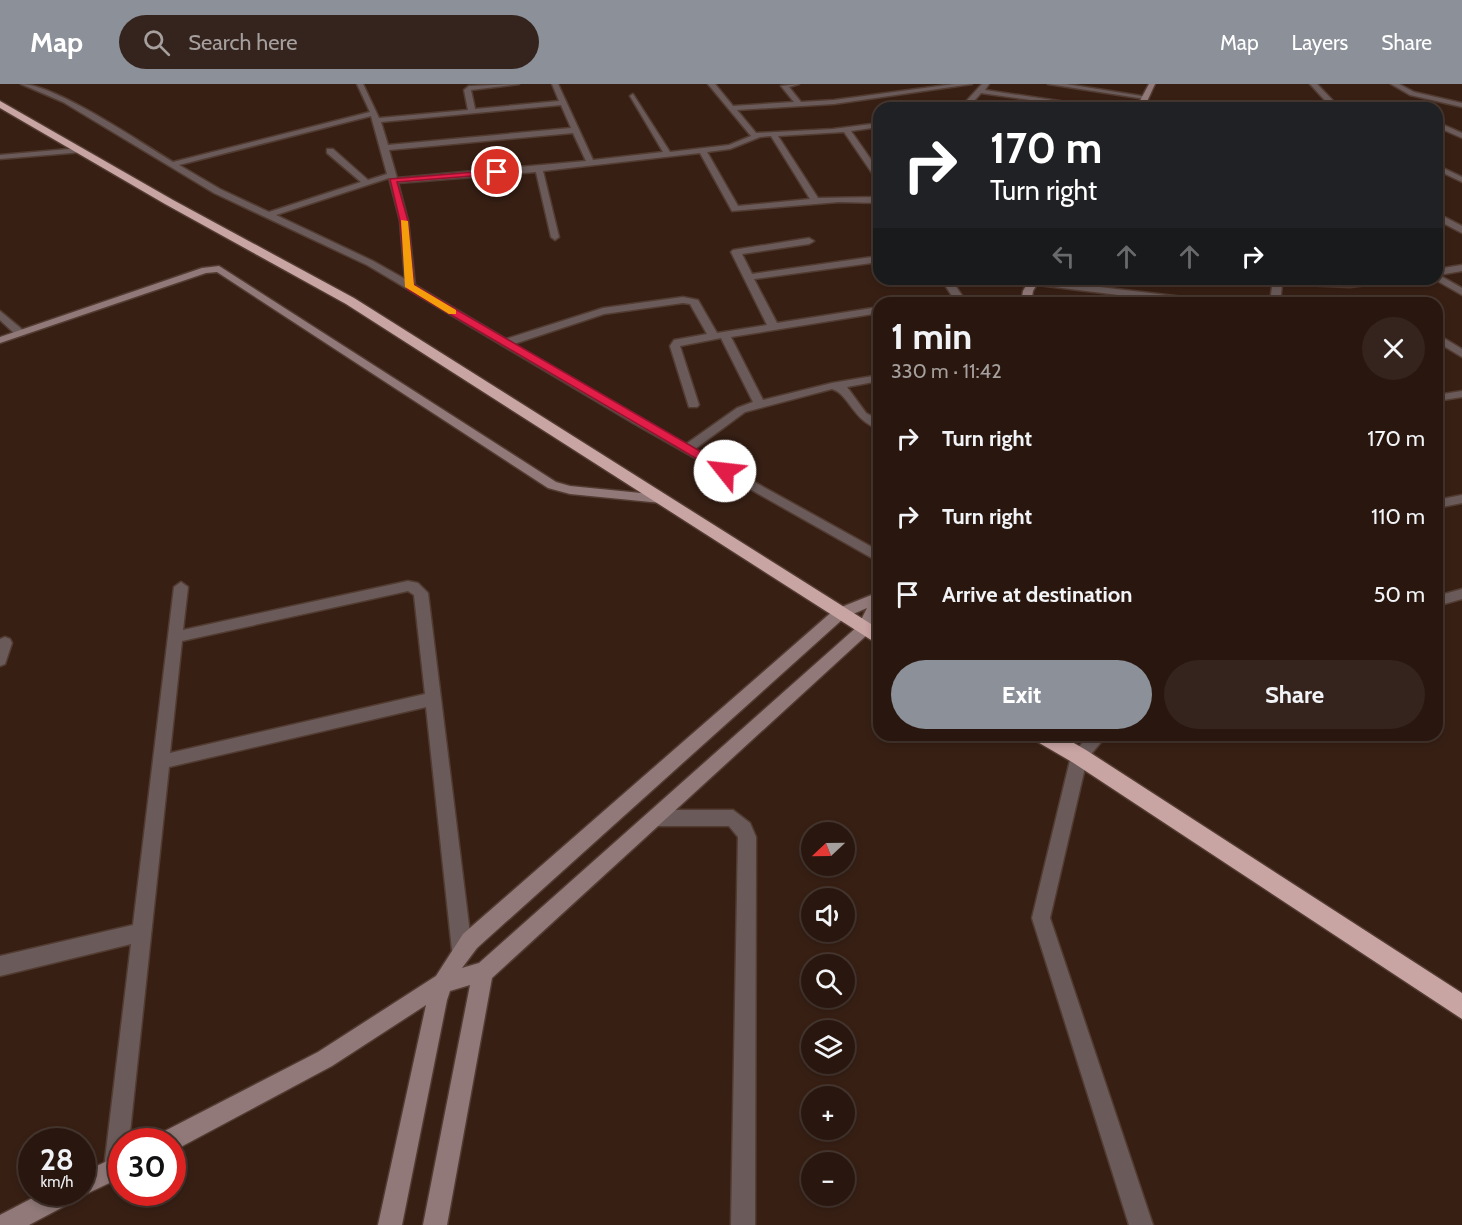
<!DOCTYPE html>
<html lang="en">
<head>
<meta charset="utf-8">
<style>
  body { margin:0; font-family:Cabin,sans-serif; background:#35241d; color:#f1f3f6; height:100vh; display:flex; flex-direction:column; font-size:22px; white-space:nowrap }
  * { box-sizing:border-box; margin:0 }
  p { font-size:20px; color:#a59f9e }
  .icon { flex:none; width:33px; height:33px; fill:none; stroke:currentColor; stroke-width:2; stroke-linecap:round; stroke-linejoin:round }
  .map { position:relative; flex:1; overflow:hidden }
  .panel { position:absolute; left:873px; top:213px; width:570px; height:444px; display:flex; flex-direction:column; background:#29170f; border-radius:18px; box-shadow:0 3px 9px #0003,0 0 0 2px #45362f }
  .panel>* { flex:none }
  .hud { position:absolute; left:873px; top:18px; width:570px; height:183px; border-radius:18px; box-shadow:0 3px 9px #0003,0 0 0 2px #45362f; background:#202124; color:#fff; overflow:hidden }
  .needle { width:39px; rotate:248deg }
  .buttons { position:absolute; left:801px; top:738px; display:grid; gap:12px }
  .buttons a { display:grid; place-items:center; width:54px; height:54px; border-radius:50%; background:#29170f; box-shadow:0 3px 9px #0003,0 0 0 2px #45362f; font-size:30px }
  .speed { position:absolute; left:18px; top:1044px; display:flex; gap:12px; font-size:30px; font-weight:700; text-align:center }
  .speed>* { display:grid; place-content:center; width:78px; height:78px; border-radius:50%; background:#29170f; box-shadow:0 3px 9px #0003,0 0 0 2px #45362f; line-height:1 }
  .speed small { font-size:15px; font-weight:400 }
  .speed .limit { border:9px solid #d22; background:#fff; color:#111 }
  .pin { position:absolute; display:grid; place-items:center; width:51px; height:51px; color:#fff; margin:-26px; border:3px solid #fff; border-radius:50%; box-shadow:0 2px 6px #0007 }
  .me { position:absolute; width:66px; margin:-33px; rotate:299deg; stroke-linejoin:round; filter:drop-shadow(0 0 4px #0008) }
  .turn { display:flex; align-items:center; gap:21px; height:126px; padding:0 18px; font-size:27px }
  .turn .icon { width:78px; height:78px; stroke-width:2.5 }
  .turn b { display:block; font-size:42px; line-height:51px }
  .lanes { display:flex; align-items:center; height:57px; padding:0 18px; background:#0003; justify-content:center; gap:30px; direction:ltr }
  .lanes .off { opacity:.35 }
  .round { display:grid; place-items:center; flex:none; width:63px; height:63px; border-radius:32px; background:#35241d }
  .summary { display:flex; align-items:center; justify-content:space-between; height:102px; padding:0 18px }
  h1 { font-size:36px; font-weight:800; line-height:45px }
  .primary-button { display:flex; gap:12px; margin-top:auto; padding:12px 18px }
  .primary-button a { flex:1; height:69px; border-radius:36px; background:#8c9099; color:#fff; font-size:24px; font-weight:800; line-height:69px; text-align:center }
  .primary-button a+a { background:#35241d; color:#f1f3f6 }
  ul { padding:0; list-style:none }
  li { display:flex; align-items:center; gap:18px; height:78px; padding:0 18px }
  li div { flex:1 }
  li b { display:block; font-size:22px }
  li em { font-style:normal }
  header { display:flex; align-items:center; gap:36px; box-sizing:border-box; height:84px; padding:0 30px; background:#8c9099; color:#fff }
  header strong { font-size:28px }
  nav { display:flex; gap:33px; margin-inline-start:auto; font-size:21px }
  .search { width:420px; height:54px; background:#35241d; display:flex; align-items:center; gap:15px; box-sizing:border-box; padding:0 21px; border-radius:33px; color:#a59f9e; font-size:22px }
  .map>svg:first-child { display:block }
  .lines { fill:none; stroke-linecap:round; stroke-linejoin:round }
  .street-casing { stroke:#523b31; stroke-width:3 }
  .secondary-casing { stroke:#523b31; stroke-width:3 }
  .highway-casing { stroke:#523b31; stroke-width:3 }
  .street { fill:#6a5b5a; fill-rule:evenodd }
  .secondary { fill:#907978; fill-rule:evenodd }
  .highway { fill:#c8a4a3; fill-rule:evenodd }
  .route { fill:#e11d48; stroke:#92132f; stroke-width:1.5 }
  .slow { fill:#f59e0b }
</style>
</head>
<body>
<header>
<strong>Map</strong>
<div class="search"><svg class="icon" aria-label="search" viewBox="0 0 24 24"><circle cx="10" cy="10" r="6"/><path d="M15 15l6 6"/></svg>Search here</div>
<nav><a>Map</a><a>Layers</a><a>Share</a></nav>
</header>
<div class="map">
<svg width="1462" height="1141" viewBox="0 0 1462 1141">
  <rect width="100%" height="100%" fill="#371f14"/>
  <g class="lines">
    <defs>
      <g id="street">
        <path d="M 21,0 C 55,0 140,58 173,78 L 370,28 L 357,0 L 363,0 L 379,34 L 468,26 L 464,6 L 469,2 L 519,0 L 471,6 L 475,25 L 559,17 L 552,0 L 558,0 L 593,76 L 663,68 L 630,12 L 633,10 L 670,68 L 729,61 L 751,52 L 708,0 L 715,0 L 733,22 L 794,18 L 781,2 L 799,0 L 789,3 L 801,18 L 834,16 L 954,0 L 972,0 L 834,20 L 737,26 L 756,49 L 833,45 L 879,39 L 879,43 L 851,47 L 879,87 L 879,95 L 876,95 L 844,48 L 778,52 L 818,114 L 879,113 L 879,119 L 839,118 L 732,127 L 700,69 L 543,87 L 559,153 L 555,156 L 551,153 L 536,88 L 398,99 L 408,137 L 415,201 L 506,255 L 603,224 L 683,213 L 698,216 L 717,249 L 767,241 L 731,168 L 733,166 L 809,154 L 814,157 L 809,160 L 742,170 L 752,190 L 879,172 L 879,178 L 754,195 L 777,239 L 879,223 L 879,229 L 731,253 L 763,316 L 832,299 L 879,291 L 879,297 L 847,303 L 866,329 L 879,336 L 879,345 C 853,337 849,310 832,305 L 745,328 L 695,365 L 879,467 L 879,478 L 633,339 L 367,181 L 214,109 L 63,18 ZM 561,21 L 571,44 L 388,61 L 381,38 ZM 371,32 L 387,90 L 368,96 L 333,65 L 327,65 L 327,69 L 361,98 L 269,128 L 220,105 L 179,81 ZM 573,49 L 586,77 L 397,94 L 389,66 ZM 771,52 L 810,115 L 738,122 L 707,68 L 730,65 L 760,53 ZM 389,94 L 400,137 L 405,195 L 373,177 L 276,131 ZM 683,219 L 690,220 L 707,250 L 674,256 L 670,262 L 689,323 L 697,323 L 699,321 L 680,262 L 721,254 L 753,318 L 737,324 L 686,360 L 514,260 L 604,230 Z"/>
        <polygon points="982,0 989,0 985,6 1106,24 1087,24 981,9 968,24 960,24"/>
        <polygon points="1048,0 1066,0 1148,13 1145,15"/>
        <polygon points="1310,0 1317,0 1340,24 1259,22 1260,24 1252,24 1250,21 1259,18 1330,22"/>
        <polygon points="1391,0 1399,0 1414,8 1462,19 1462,23 1410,11"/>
        <polygon points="1437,38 1462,49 1462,54 1437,43"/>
        <polygon points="80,64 84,66 83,68 0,75 0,71"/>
        <polygon points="1437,81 1462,93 1462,98 1437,86"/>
        <polygon points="1437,129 1462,142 1462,149 1437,136"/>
        <polygon points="1462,181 1462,187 1439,191 1462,204 1462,211 1434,195 1437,195 1437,185"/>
        <polygon points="941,195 951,195 967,219 918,219 923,216 952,212"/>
        <polygon points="1033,195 1208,216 1213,219 1183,219 1030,200 1030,196"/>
        <polygon points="1273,195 1350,197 1394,195 1389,198 1350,203 1282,200 1280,219 1270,219"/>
        <polygon points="0,227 24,247 24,251 16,251 0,236"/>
        <polygon points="1437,250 1462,265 1462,273 1437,258"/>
        <polygon points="1462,307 1462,313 1437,317 1437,311"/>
        <polygon points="1462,411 1462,419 1437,424 1437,416"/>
        <path d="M 408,497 L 418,499 L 428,509 L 472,866 L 469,873 L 462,875 L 455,873 L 452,866 L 426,623 L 169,683 L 129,1058 L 122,1058 L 122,1093 L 115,1095 L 107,1092 L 104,1084 L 131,860 L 0,892 L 0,872 L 133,841 L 174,503 L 181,498 L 188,503 L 183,546 ZM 408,507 L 414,511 L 425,610 L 170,669 L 182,557 Z"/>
        <polygon points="1462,505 1462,515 1437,522 1437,512"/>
        <polygon points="5,553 10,555 12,559 5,580 0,582 0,555"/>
        <polygon points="1089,651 1107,651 1087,675 1050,834 1153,1141 1129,1141 1032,834 1071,672"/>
        <polygon points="655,726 733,726 750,739 756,753 755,1141 731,1141 738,753 729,742 655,742 649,739 646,734 649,729"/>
      </g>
      <g id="secondary">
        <polygon points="1149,0 1155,0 1144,24 1136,24"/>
        <polygon points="219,182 556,398 570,402 661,411 667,415 661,419 570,410 548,404 217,188 206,189 0,259 0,253 202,184"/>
        <polygon points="1030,195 1040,195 1033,207 1031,219 1021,219 1023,207"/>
        <path d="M 879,508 L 879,528 L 869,549 L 492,894 L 447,1141 L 423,1141 L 470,901 L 450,907 L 447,916 L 402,1141 L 378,1141 L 426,921 L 332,982 L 175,1066 L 172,1067 L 172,1058 L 156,1058 L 159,1050 L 318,968 L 436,892 L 463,850 L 834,526 ZM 867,524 L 858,542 L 479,879 L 462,884 L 477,864 L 844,534 Z"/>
        <polygon points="122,1070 122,1093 82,1112 78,1111 76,1116 29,1141 0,1141 0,1131 44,1108 82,1108 82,1089"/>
      </g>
      <g id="highway">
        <polygon points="0,17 173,116 354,214 879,545 879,561 346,220 165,120 0,24"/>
        <polygon points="1033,651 1060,651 1086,666 1462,909 1462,935 1072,678 1036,657"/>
      </g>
    </defs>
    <!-- street casing -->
    <use href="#street" class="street-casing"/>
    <!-- secondary casing -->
    <use href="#secondary" class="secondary-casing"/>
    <!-- highway casing -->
    <use href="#highway" class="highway-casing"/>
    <!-- street -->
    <use href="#street" class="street"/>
    <!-- secondary -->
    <use href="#secondary" class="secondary"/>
    <!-- highway -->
    <use href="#highway" class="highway"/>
  </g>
  <!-- route -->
  <polygon class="route" points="500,86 497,90 397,98 408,137 414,201 729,384 729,389 721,389 407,205 400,137 390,95"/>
  <!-- slow -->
  <polygon class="slow" points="401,136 408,137 414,201 456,226 456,230 449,230 405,203"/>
</svg>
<div class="buttons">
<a><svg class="needle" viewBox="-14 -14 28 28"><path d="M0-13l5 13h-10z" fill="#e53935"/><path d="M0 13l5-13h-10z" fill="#a59f9e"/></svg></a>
<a><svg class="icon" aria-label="sound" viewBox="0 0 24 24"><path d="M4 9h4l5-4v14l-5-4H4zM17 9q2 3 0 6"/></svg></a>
<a><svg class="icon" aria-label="search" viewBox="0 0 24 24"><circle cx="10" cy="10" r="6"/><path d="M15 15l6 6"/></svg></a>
<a><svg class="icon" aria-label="layers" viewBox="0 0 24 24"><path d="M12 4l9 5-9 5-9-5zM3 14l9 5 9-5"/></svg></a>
<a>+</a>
<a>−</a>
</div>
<div class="speed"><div>28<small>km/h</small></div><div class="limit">30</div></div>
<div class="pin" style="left:497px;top:88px;background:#d93025"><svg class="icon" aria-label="arrive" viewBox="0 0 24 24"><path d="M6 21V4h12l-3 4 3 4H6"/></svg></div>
<svg class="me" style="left:725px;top:387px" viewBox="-20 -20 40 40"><circle r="19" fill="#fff"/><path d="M0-13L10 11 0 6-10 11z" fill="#e11d48"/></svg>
<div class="hud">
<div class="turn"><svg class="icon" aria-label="right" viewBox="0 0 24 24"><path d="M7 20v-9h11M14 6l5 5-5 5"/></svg><div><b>170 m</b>Turn right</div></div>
<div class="lanes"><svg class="icon off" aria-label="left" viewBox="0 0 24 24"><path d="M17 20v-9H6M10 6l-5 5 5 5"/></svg><svg class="icon off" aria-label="ahead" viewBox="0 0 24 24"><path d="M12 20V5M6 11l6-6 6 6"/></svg><svg class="icon off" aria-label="ahead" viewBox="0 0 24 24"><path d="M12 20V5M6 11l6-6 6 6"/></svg><svg class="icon" aria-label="right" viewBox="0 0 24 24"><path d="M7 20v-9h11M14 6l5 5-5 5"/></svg></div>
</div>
<section class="panel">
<div class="summary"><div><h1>1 min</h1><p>330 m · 11:42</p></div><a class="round"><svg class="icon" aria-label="close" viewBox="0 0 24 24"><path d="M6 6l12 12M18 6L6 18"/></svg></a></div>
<ul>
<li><svg class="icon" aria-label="right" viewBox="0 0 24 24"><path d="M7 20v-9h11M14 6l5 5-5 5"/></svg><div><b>Turn right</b></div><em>170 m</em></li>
<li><svg class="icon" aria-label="right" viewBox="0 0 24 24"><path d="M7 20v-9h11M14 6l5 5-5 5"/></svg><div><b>Turn right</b></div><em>110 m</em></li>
<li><svg class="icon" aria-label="arrive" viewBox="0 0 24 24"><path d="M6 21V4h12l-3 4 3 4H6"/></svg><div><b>Arrive at destination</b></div><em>50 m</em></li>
</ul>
<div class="primary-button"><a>Exit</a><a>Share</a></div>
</section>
</div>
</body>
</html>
